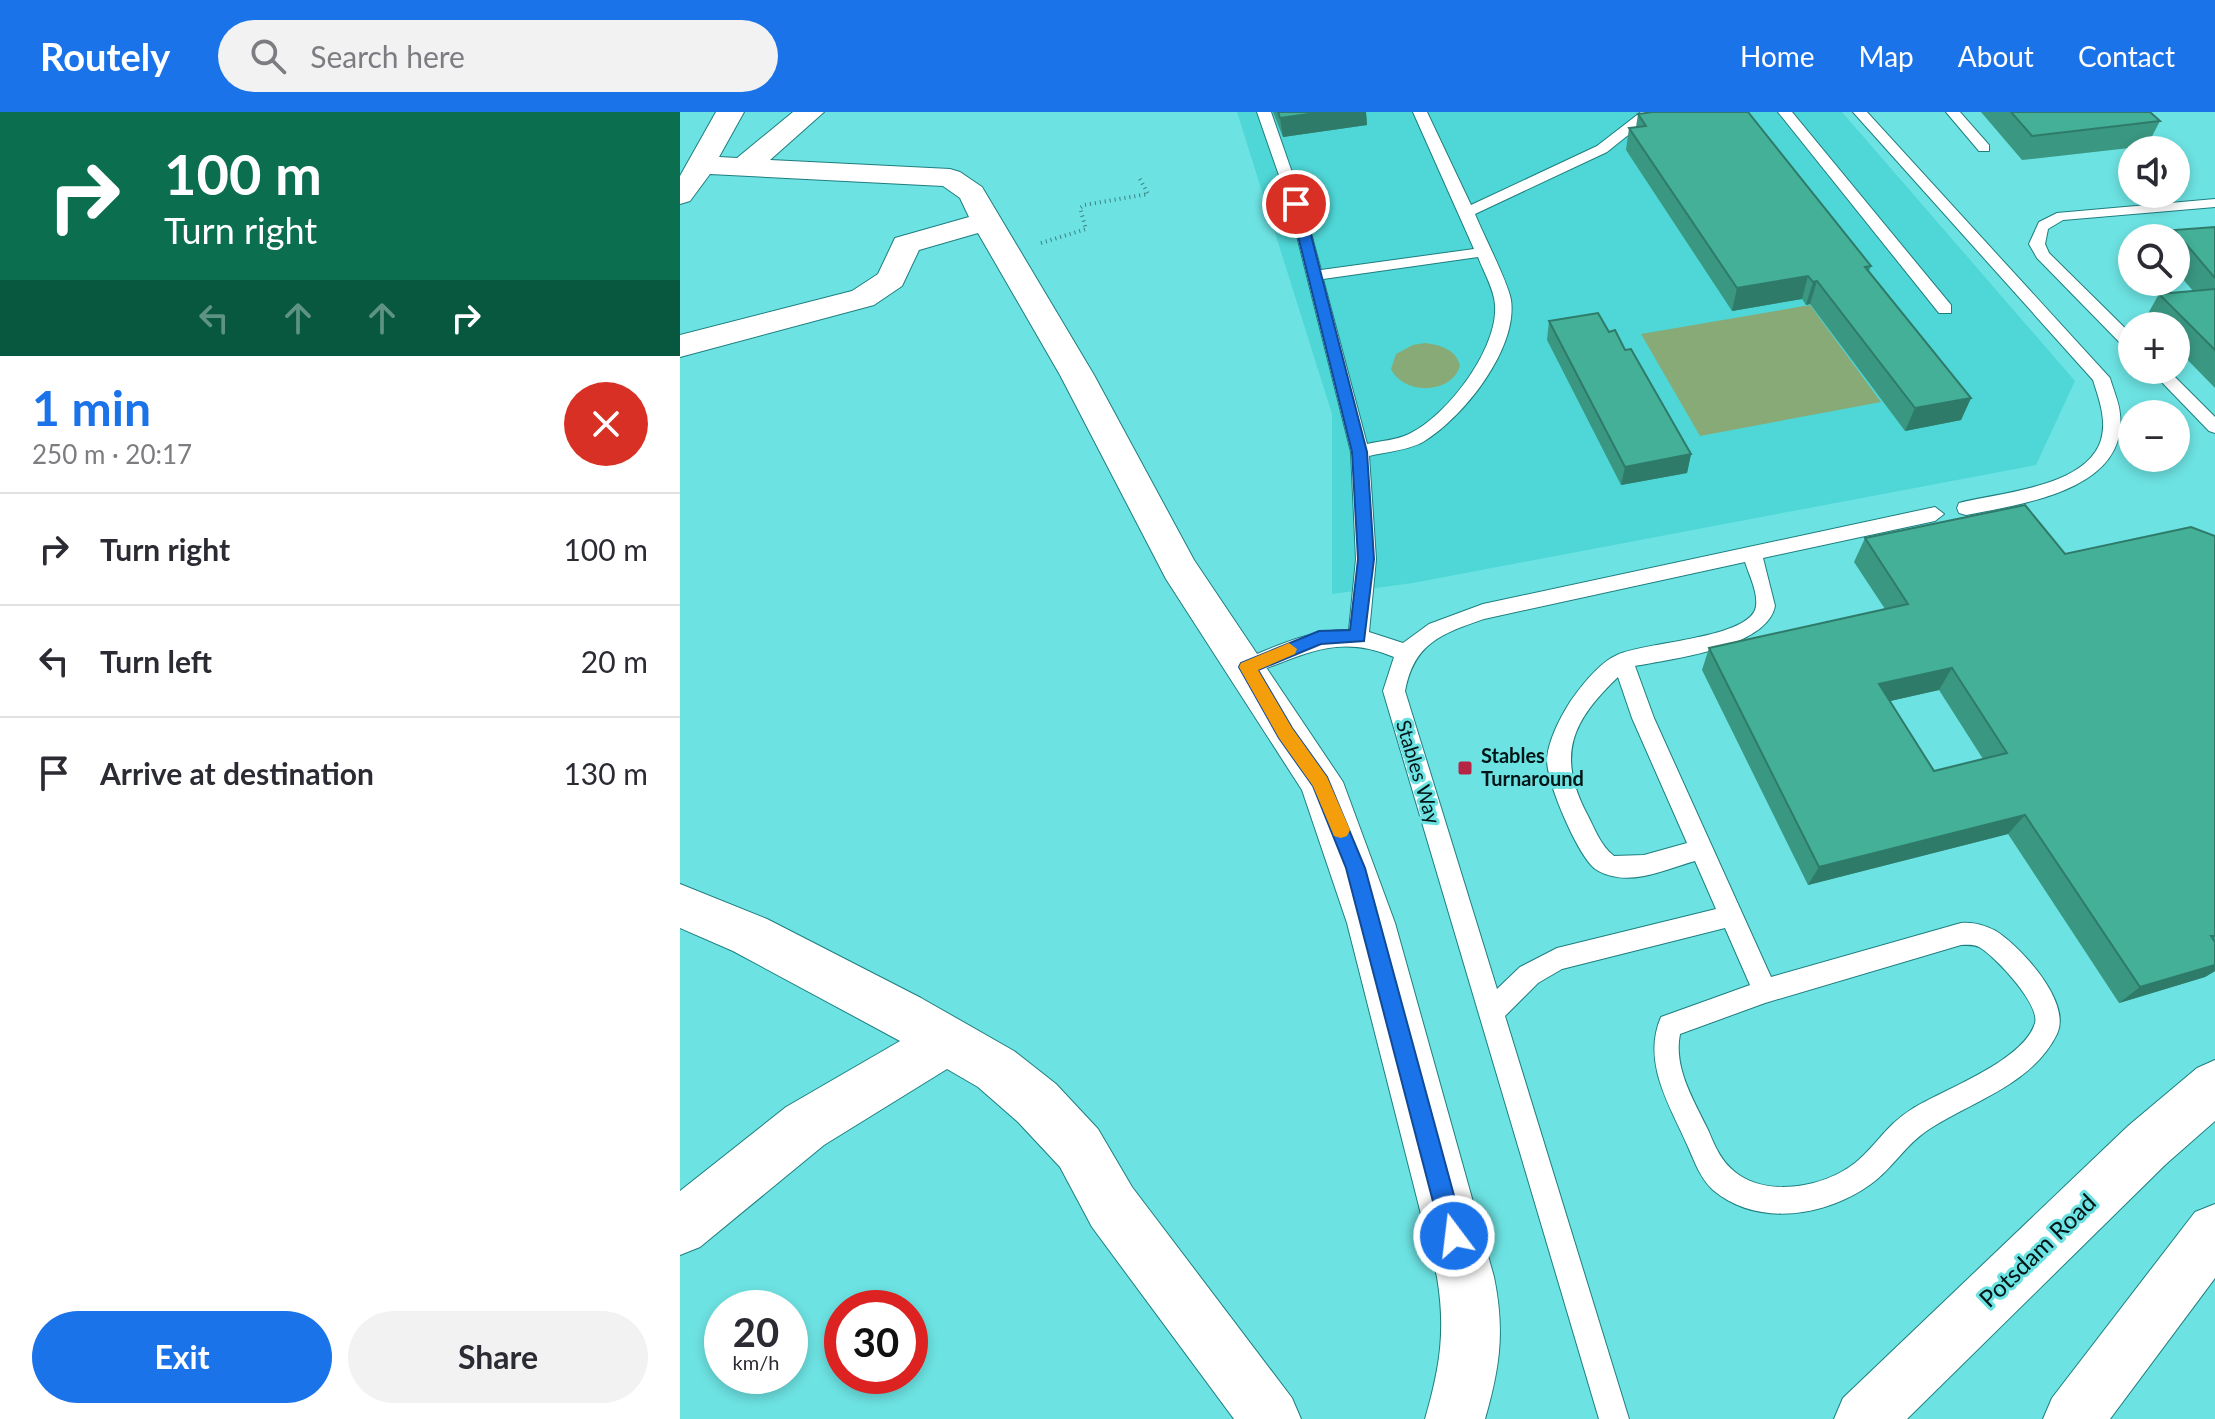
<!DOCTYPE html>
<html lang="en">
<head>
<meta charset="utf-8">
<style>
  body { margin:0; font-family:Lato,sans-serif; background:#f2f2f3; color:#2b2b33; height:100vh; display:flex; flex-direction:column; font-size:30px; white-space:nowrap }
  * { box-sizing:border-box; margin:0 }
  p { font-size:26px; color:#7c7c81 }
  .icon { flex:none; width:44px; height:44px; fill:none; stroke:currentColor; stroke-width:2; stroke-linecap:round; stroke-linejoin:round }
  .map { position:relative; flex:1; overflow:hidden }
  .details { display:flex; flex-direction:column; background:#fff; width:680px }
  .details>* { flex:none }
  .top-card { background:#0b6e4f; color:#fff; overflow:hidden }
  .buttons { position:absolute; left:1438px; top:24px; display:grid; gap:16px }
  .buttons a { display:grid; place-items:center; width:72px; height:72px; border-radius:50%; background:#fff; box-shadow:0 4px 12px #0003; font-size:40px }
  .speed { position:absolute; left:24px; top:1178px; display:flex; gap:16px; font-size:40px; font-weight:700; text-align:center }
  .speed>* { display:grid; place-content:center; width:104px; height:104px; border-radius:50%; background:#fff; box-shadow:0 4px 12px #0003; line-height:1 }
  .speed small { font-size:20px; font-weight:400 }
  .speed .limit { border:12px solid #d22; background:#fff; color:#111 }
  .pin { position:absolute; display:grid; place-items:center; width:68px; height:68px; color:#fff; margin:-34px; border:4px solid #fff; border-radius:50%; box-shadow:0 2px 8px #0007 }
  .me { position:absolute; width:88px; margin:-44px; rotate:345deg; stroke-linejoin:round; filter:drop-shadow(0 0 6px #0008) }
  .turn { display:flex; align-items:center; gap:28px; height:168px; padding:0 32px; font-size:36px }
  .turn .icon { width:104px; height:104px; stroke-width:2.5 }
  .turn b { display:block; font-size:56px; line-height:68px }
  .lanes { display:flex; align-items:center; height:76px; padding:0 32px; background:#0003; justify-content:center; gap:40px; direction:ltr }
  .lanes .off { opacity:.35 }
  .round { display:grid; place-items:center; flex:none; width:84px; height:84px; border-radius:42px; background:#f2f2f3 }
  .head { display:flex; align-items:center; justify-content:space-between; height:136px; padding:0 32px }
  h1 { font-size:48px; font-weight:700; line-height:60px; color:#1a73e8 }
  .primary-button { display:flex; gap:16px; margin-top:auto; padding:16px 32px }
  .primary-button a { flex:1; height:92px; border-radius:48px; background:#1a73e8; color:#fff; font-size:32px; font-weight:700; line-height:92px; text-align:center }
  .primary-button a+a { background:#f2f2f3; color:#2b2b33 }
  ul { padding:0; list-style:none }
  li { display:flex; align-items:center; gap:24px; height:112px; padding:0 32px; border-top:2px solid #e1e1e2 }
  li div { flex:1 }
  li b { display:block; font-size:30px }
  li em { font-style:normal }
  header { display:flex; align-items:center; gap:48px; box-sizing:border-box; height:112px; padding:0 40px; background:#1a73e8; color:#fff }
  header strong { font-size:38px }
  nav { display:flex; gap:44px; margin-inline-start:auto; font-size:28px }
  .search { width:560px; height:72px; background:#f2f2f3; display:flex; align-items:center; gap:20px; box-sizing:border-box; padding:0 28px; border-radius:44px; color:#7c7c81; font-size:30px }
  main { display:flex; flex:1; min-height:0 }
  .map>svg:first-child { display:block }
  .built { fill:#4fd7d7 }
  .green { fill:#8a7 }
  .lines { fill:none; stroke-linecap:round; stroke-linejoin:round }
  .service-casing { stroke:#1e7e7f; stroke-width:2 }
  .minor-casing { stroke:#1e7e7f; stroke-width:2 }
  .primary-casing { stroke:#1e7e7f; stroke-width:2 }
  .path { stroke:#3a8282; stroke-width:4; stroke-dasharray:1 4; stroke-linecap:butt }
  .service { fill:#fff; fill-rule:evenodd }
  .minor { fill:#fff; fill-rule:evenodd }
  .primary { fill:#fff; fill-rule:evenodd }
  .wall { fill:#3a9782; fill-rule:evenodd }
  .shaded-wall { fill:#2f7b6a }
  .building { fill:#43b097; stroke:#2f7b6a; stroke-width:2; fill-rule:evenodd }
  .route { fill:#1a73e8; stroke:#114b97; stroke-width:2 }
  .slow { fill:#f59e0b }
  .poi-dot { fill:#b72544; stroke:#6de2e2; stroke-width:3 }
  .labels { text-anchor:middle; stroke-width:6; stroke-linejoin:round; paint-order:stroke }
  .poi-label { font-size:20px; font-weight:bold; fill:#001515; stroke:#6de2e2; text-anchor:start }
  .street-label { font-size:20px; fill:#001515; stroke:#6de2e2 }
  .near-street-label { font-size:24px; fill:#001515; stroke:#6de2e2 }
</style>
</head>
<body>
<header>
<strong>Routely</strong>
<div class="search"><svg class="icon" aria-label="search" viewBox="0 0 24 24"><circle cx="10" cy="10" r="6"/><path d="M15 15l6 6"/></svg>Search here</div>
<nav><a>Home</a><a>Map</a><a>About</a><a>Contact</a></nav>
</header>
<main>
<section class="details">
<div class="top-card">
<div class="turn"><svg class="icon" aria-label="right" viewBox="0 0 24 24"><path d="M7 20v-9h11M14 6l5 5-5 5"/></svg><div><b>100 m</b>Turn right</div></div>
<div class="lanes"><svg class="icon off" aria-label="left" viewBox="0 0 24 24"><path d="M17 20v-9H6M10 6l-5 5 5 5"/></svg><svg class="icon off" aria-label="ahead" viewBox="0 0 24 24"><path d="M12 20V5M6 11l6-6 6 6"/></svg><svg class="icon off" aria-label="ahead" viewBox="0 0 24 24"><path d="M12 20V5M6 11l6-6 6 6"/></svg><svg class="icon" aria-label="right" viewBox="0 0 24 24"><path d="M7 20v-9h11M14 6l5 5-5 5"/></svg></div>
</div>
<div class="head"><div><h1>1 min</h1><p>250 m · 20:17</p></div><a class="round" style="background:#d93025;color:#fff"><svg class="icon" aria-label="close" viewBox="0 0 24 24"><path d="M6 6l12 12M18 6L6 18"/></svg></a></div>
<ul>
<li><svg class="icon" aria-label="right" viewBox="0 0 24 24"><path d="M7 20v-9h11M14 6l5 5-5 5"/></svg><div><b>Turn right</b></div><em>100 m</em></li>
<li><svg class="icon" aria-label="left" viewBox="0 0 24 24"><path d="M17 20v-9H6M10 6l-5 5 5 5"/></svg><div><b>Turn left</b></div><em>20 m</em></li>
<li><svg class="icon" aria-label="arrive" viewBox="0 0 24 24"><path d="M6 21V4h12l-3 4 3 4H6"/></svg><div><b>Arrive at destination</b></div><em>130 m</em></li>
</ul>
<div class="primary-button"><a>Exit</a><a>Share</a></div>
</section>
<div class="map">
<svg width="1535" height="1307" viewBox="0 0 1535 1307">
  <rect width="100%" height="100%" fill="#6de2e2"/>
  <!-- built -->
  <polygon class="built" points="557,0 1162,0 1395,269 1356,353 733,471 652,482 652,302"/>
  <!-- green -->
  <g class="green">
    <polygon points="1130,193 1201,290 1020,324 961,222"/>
    <path d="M 745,231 C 760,233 776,237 780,254 C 771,283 723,283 711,257 L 716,242 L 733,233 Z"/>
  </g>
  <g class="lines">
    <defs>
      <g id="service">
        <path d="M 577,0 L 591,0 L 623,92 L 641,158 L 794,137 L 733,0 L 747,0 L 791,93 L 917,34 L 961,0 L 977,0 L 927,40 L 795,102 C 803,122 828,170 831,188 C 838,237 783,306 743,330 C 729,338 706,340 689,344 L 696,447 L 689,520 L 723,531 L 749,512 L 803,492 L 1255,395 L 1264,402 L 1255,409 L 1083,446 L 1095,494 C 1087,536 991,547 955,554 L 974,606 L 1091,865 L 1281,811 C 1294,810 1304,813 1316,819 C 1341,835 1392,890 1377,922 C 1352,973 1292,989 1248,1018 C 1225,1033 1213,1056 1191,1072 C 1147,1104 1078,1116 1033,1078 C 1021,1067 1015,1051 1009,1037 C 991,995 961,951 981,905 L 1070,873 L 1045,816 L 882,857 L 858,871 L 825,904 L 949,1307 L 919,1307 L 703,579 L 714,545 C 655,520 622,545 567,563 L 560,561 L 557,555 L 560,549 C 594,535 631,517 669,518 L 676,447 L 671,340 L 609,92 ZM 798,145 C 803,158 811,172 814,186 C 824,230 768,304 729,322 C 717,328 700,329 687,332 L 643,167 ZM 1065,450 C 1069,463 1080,484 1075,498 C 1063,527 964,530 937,543 C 919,551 902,573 890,590 C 880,606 869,627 867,646 C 866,670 895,735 911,753 C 916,759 924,762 932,764 C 958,771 990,756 1015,749 L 1036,797 L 877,836 L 840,855 L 817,877 L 725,579 C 734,531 761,522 804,507 ZM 938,565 L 952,606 L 1007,731 L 964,743 L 934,744 C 920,733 915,717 907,702 C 876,643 892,609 938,565 ZM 1281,833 C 1287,833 1293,832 1299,835 C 1315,844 1360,892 1355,911 C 1344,949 1264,977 1232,997 C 1206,1013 1196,1034 1175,1051 C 1144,1075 1088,1086 1055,1060 C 1042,1050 1035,1035 1029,1020 C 1015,990 993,957 1000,922 L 1085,891 Z"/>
        <polygon points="1098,0 1112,0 1271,193 1271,201 1259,201"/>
        <path d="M 1173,0 L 1187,0 L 1430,266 C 1433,277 1439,290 1440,302 C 1448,379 1341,392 1286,403 L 1279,401 L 1277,396 L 1279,391 C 1319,380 1406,376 1421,328 C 1427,308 1419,287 1413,268 Z"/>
        <polygon points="1266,0 1280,0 1309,33 1309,39 1299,39"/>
        <polygon points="1535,87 1535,95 1383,108 1368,117 1365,132 1369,141 1452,223 1452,238 1446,237 1357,146 1349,132 1359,110 1377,101"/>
        <polygon points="1470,258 1488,258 1535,305 1535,321 1529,319"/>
      </g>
      <g id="minor">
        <path d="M 36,0 L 64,0 L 39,45 L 57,46 L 113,0 L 144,0 L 90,48 L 270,57 L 280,60 L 302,75 L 414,263 L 514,448 L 663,670 L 715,811 L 814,1165 C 825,1219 820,1255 805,1307 L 745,1307 C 760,1255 766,1219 757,1165 L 667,811 L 622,678 L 486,467 L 380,263 L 298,121 L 239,138 L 222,174 L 194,193 L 0,245 L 0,223 L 172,179 L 198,162 L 215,126 L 289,105 L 280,86 L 263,74 L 30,62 L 10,89 L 0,92 L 0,64 Z"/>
        <polygon points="0,772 87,807 241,886 334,939 376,972 418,1017 452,1075 612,1286 621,1307 554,1307 412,1115 380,1055 338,1010 298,975 267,957 144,1033 20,1135 0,1143 0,1079 106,995 220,929 53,839 0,816"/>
      </g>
      <g id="primary">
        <polygon points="1535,948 1535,1009 1486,1052 1227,1307 1154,1307 1163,1286 1448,1014 1517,956"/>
        <polygon points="1535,1092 1535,1166 1430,1307 1363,1307 1372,1286 1515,1100"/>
      </g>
    </defs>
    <!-- service casing -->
    <use href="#service" class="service-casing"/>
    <!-- minor casing -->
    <use href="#minor" class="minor-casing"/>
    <!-- primary casing -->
    <use href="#primary" class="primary-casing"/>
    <!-- path -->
    <polyline class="path" points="361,131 406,117 400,96 404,93 468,82 459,65"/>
    <!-- service -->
    <use href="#service" class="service"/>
    <!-- minor -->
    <use href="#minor" class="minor"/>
    <!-- primary -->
    <use href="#primary" class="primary"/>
  </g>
  <!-- wall -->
  <g class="wall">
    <polygon points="593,0 686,0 687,13 603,25"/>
    <polygon points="1301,0 1470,0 1480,9 1467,34 1342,48"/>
    <polygon points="958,2 1191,154 1189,159 1291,286 1281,308 1225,319 1130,192 1126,193 1122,187 1052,199 946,38 949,16 956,15"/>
    <polygon points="1535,115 1535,276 1496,236 1496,214 1475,214 1466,205 1479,182 1513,179 1496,159 1496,126 1490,126 1494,118"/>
    <polygon points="869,209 929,220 945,238 1011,342 1007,361 941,373 867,228"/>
    <path d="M 1535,424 L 1535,859 L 1525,865 L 1439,891 L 1328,722 L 1128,773 L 1022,558 L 1029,536 L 1205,497 L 1174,450 L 1185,426 L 1385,442 ZM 1259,578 L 1303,647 L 1254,659 L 1210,589 Z"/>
  </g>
  <!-- shaded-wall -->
  <g class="shaded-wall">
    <polygon points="643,0 686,0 687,13 603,25 600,6"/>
    <polygon points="1128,164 1122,187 1052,199 1057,176"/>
    <polygon points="1137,169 1130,192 1126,193 1133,170"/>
    <polygon points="1291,286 1281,308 1225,319 1235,296"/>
    <polygon points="1011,342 1007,361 941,373 945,355"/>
    <polygon points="1272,556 1259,578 1188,594 1199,572"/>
    <polygon points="1345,703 1328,722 1128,773 1139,755"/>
    <polygon points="1535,853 1535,859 1525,865 1439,891 1460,875"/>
  </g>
  <!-- building -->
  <g class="building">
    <polygon points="598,0 643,0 600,6"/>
    <polygon points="973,0 1068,0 1191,154 1185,155 1291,286 1235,296 1137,169 1133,170 1128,164 1057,176 949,16 966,14 958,2"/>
    <polygon points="1331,0 1470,0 1480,9 1352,24"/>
    <polygon points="1535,115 1535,166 1494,118"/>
    <polygon points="1535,177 1535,238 1479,182"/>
    <polygon points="918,201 929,220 935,218 945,238 951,237 1011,342 945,355 869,209"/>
    <path d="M 1345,393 L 1385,442 L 1511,415 L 1535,424 L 1535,824 L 1531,824 L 1535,830 L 1535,853 L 1460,875 L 1345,703 L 1139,755 L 1029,536 L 1228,492 L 1185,426 ZM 1272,556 L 1327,641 L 1254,659 L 1199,572 Z"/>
  </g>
  <!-- route -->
  <polygon class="route" points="616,89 623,92 687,340 694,447 684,529 641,532 578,558 612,616 647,665 685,756 785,1124 782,1133 774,1136 765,1133 762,1124 666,756 633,674 599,626 559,555 561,551 639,519 670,518 678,447 672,340 610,92"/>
  <!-- slow -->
  <polygon class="slow" points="609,531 617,537 615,542 578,558 612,616 647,665 670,718 667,724 661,726 654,724 633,674 599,626 559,555 561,551"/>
  <!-- markers -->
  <rect class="poi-dot" x="777" y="648" width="16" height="16" rx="4"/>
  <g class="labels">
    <!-- poi labels -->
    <g class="poi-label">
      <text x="801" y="651">Stables<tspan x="801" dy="23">Turnaround</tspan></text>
    </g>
    <!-- street labels -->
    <g class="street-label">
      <text transform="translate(738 660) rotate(73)" y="7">Stables Way</text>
    </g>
    <!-- near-street labels -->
    <g class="near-street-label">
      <text transform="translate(1358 1139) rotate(-44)" y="8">Potsdam Road</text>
    </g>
  </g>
</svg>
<div class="buttons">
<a><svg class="icon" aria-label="sound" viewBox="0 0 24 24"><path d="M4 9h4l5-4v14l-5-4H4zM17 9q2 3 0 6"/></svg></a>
<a><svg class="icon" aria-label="search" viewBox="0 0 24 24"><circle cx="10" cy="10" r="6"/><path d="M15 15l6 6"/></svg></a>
<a>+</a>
<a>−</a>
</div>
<div class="speed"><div>20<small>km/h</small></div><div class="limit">30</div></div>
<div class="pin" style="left:616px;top:92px;background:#d93025"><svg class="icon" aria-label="arrive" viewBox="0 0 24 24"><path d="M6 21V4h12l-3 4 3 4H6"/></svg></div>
<svg class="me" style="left:774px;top:1124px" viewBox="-20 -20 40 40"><circle r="17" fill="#1a73e8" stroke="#fff" stroke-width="3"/><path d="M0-11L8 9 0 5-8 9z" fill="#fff"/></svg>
</div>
</main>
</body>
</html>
